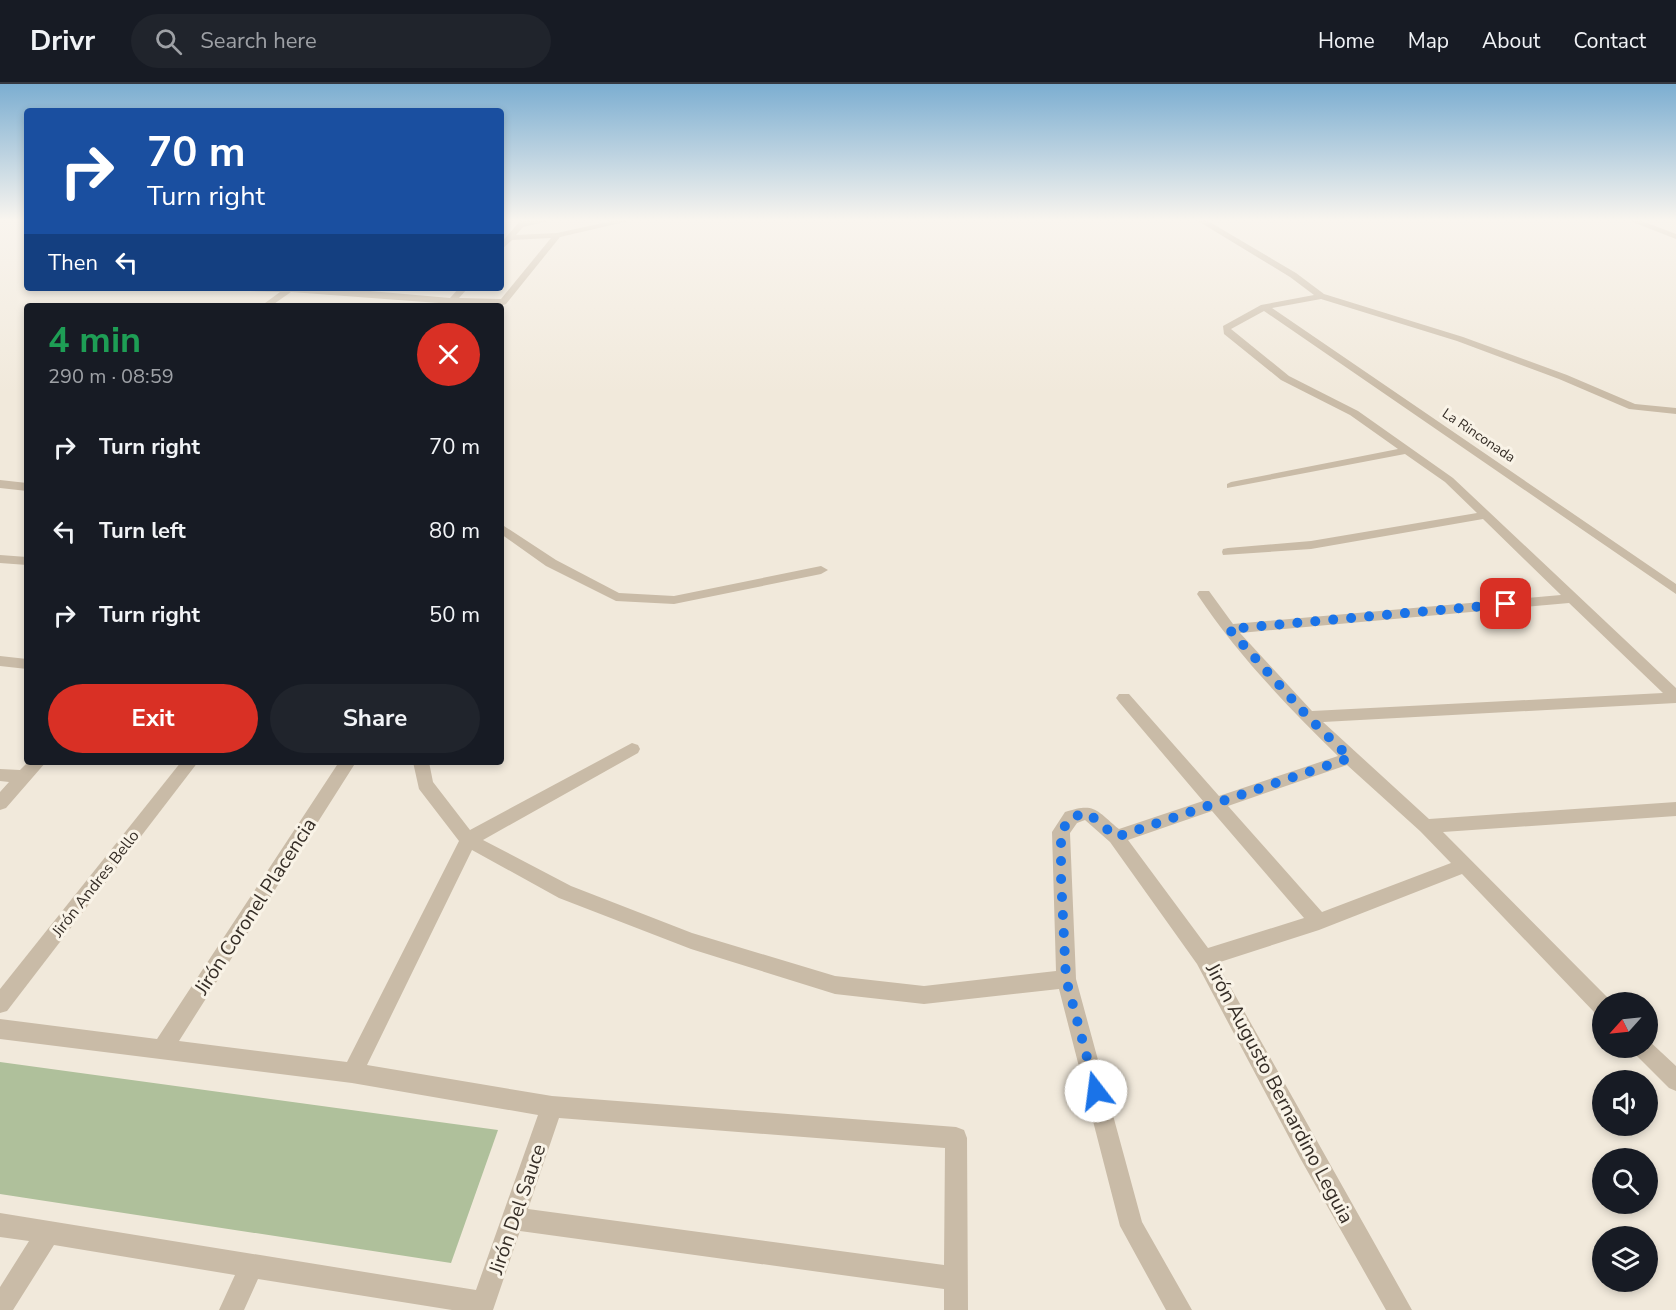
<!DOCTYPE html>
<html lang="en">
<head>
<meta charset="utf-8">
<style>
  body { margin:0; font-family:"Nunito Sans",sans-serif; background:#20242c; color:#f1f3f6; height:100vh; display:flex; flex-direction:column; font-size:22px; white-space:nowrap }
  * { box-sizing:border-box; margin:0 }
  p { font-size:20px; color:#9ea1a6 }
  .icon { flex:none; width:33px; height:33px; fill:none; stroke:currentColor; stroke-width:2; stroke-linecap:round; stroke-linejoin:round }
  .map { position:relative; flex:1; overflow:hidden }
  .side { position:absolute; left:24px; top:219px; width:480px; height:462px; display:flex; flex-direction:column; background:#171b24; border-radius:6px; box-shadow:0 3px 9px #0003 }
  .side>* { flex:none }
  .banner { position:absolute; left:24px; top:24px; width:480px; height:183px; border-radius:6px; box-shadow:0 3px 9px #0003; background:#1a4fa0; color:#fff; overflow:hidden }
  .needle { width:39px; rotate:243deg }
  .tools { position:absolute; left:1592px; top:908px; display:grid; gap:12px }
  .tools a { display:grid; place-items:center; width:66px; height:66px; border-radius:50%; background:#171b24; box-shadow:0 3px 9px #0003; font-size:30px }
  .pin { position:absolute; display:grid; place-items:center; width:51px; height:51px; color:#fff; margin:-26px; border-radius:12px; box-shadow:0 3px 9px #0006 }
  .me { position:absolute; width:66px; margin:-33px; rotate:345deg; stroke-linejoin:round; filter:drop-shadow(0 0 4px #0008) }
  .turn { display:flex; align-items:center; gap:21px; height:126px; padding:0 24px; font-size:27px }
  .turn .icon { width:78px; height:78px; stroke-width:2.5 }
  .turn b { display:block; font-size:42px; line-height:51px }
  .then { display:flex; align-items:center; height:57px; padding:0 24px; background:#0003; gap:12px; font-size:22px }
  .round { display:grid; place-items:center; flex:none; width:63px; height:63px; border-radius:32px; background:#20242c }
  .headline { display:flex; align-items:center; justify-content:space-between; height:102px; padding:0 24px }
  h1 { font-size:36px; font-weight:700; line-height:45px; color:#1e9e55 }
  .action { display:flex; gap:12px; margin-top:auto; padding:12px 24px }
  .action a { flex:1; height:69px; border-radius:36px; background:#d93025; color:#fff; font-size:24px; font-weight:700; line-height:69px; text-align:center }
  .action a+a { background:#20242c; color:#f1f3f6 }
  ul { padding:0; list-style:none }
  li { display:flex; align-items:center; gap:18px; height:84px; padding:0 24px }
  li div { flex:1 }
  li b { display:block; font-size:22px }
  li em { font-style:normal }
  header { display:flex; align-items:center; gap:36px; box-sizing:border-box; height:84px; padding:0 30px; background:#171b24; border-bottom:2px solid #363941 }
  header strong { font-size:28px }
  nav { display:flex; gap:33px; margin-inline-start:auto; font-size:21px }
  .search { width:420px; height:54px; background:#20242c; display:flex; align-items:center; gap:15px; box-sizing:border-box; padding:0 21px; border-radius:33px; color:#9ea1a6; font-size:22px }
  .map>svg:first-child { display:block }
  .green { fill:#afc09b }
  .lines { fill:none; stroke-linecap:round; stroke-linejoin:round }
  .minor { fill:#c9bba7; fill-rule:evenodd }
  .route { stroke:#1a73e8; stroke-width:10; stroke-dasharray:0 18 }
  .labels { text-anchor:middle; stroke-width:6; stroke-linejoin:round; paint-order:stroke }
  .far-street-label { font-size:14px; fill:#362e27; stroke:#f9f3e7 }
  .street-label { font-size:16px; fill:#362e27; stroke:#f9f3e7 }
  .near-street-label { font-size:20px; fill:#362e27; stroke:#f9f3e7 }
</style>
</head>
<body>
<header>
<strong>Drivr</strong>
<div class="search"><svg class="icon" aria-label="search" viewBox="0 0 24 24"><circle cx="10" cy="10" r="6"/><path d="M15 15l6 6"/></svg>Search here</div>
<nav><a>Home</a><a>Map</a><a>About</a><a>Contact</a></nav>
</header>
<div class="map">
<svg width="1676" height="1226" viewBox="0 0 1676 1226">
  <rect width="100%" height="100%" fill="#f1e9db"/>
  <!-- green -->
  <polygon class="green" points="0,978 498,1046 451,1179 0,1110"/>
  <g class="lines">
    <!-- minor -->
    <g class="minor">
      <polygon points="520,137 549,137 523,143 516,151 557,149 612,137 629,137 560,153 506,220 503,221 452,220 291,208 271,222 261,222 280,208 250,207 246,204 336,204 450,214 459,204 468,204 459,214 501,215 551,154 512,156 501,166 501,159"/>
      <path d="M 1198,137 L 1208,137 L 1296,189 L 1324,210 L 1463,253 L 1567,291 L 1635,320 L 1676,324 L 1676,330 L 1629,325 L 1559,295 L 1457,257 L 1321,215 L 1272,224 L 1676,500 L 1676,510 L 1264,227 L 1231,245 L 1289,292 L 1358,327 L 1453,394 L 1676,604 L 1676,619 L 1323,638 L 1429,735 L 1676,718 L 1676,732 L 1443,748 L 1609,915 L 1610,918 L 1602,918 L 1602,931 L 1595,929 L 1462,790 L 1319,846 L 1217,879 L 1412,1226 L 1386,1226 L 1300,1074 L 1197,880 L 1110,758 L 1085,736 L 1077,739 L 1070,749 L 1076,895 L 1142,1138 L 1192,1226 L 1166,1226 L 1120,1142 L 1059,905 L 924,920 L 835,910 L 691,865 L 559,814 L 472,766 L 367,981 L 552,1012 L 956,1043 L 964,1046 L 967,1054 L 968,1226 L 944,1226 L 944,1205 L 520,1147 L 493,1226 L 452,1226 L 258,1195 L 244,1226 L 219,1226 L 235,1191 L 54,1161 L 13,1226 L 0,1226 L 0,1203 L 29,1157 L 0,1153 L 0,1129 L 476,1206 L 538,1031 L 352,999 L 0,955 L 0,935 L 157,955 L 339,678 L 356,678 L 179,957 L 347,978 L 459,757 L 419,705 L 413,678 L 429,678 L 433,698 L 470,746 L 632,659 L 638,661 L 640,665 L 638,669 L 483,756 L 571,802 L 692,849 L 835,892 L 924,902 L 1056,887 L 1052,748 L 1065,728 C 1095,718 1096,726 1119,745 L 1203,717 L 1119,618 L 1116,614 L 1119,610 L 1129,610 L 1219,712 L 1338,672 C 1287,622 1236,569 1197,510 L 1199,507 L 1209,507 L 1233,540 L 1561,511 L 1483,435 L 1311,465 L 1223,471 L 1222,468 L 1223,465 L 1228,464 L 1311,457 L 1477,429 L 1445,398 L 1405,370 L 1227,404 L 1227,400 L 1231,398 L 1398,365 L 1350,331 L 1281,296 L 1224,250 L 1223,242 L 1261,221 L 1314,211 L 1290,193 ZM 1569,519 L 1663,609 L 1312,627 L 1240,549 ZM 1347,681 L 1420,747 L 1451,779 L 1322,828 L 1228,722 ZM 1212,727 L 1304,834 L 1208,864 L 1128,756 ZM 559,1034 L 945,1064 L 944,1181 L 528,1125 Z"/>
      <polygon points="1630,137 1642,137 1676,150 1676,155"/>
      <polygon points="0,396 27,399 27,407 0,404"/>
      <polygon points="501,440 556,476 619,509 674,512 821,482 828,486 821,490 674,520 616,517 546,482 501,450"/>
      <polygon points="0,471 27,473 27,481 0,479"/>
      <polygon points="0,572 27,575 27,585 0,582"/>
      <polygon points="28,678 46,678 6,724 0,726 0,708 9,698 0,697 0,685 20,686"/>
      <polygon points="181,678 198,678 7,927 0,929 0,905"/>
      <polygon points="1647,955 1676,982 1676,1007 1669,1004 1635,970 1632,963 1647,963"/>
    </g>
  </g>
  <!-- sky -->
  <linearGradient id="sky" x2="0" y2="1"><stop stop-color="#7caed1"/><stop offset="0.44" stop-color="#f9f5ef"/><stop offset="1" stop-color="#f9f5ef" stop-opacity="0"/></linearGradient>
  <rect width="1676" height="309" fill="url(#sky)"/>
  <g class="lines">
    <!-- route -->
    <polyline class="route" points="1096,1007 1066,895 1061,793 1061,748 1071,733 1088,729 1116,753 1350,674 1308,633 1229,545 1506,520"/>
  </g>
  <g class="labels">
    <!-- far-street labels -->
    <g class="far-street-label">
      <text transform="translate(1479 351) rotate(34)" y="5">La Rinconada</text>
    </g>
    <!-- street labels -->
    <g class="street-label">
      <text transform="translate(95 799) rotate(-52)" y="6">Jirón Andres Bello</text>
    </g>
    <!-- near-street labels -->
    <g class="near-street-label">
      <text transform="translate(255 822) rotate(-57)" y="7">Jirón Coronel Placencia</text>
      <text transform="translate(1280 1009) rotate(62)" y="7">Jirón Augusto Bernardino Leguia</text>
      <text transform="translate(517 1125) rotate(-71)" y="7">Jirón Del Sauce</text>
    </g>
  </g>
</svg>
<div class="tools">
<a><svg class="needle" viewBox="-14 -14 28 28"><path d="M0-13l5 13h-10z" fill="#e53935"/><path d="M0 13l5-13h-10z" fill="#9ea1a6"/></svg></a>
<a><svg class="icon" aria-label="sound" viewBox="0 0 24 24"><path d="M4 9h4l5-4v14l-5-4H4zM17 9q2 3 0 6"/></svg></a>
<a><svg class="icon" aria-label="search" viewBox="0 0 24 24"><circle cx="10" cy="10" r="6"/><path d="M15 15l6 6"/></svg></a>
<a><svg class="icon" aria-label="layers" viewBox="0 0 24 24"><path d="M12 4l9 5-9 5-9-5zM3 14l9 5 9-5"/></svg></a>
</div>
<div class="pin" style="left:1506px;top:520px;background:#d93025"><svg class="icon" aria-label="arrive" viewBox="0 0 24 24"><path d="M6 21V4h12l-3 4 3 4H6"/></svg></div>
<svg class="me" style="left:1096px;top:1007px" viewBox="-20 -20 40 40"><circle r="19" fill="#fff"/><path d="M0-13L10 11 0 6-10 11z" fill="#1a73e8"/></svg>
<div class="banner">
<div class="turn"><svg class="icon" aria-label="right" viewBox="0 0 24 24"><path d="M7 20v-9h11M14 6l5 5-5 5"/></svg><div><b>70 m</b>Turn right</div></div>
<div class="then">Then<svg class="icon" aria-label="left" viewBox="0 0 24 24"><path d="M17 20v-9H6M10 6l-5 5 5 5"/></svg></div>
</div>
<section class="side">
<div class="headline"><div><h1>4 min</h1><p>290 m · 08:59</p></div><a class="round" style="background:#d93025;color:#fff"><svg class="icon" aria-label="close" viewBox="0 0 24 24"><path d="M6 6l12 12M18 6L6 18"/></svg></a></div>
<ul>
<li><svg class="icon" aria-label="right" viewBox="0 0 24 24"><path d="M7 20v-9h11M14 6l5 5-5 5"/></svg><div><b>Turn right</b></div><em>70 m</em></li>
<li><svg class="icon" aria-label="left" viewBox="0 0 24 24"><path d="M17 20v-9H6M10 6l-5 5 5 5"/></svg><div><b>Turn left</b></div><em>80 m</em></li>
<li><svg class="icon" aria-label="right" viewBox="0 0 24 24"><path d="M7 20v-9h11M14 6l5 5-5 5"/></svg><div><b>Turn right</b></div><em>50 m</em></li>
</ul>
<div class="action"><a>Exit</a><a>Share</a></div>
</section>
</div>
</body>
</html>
